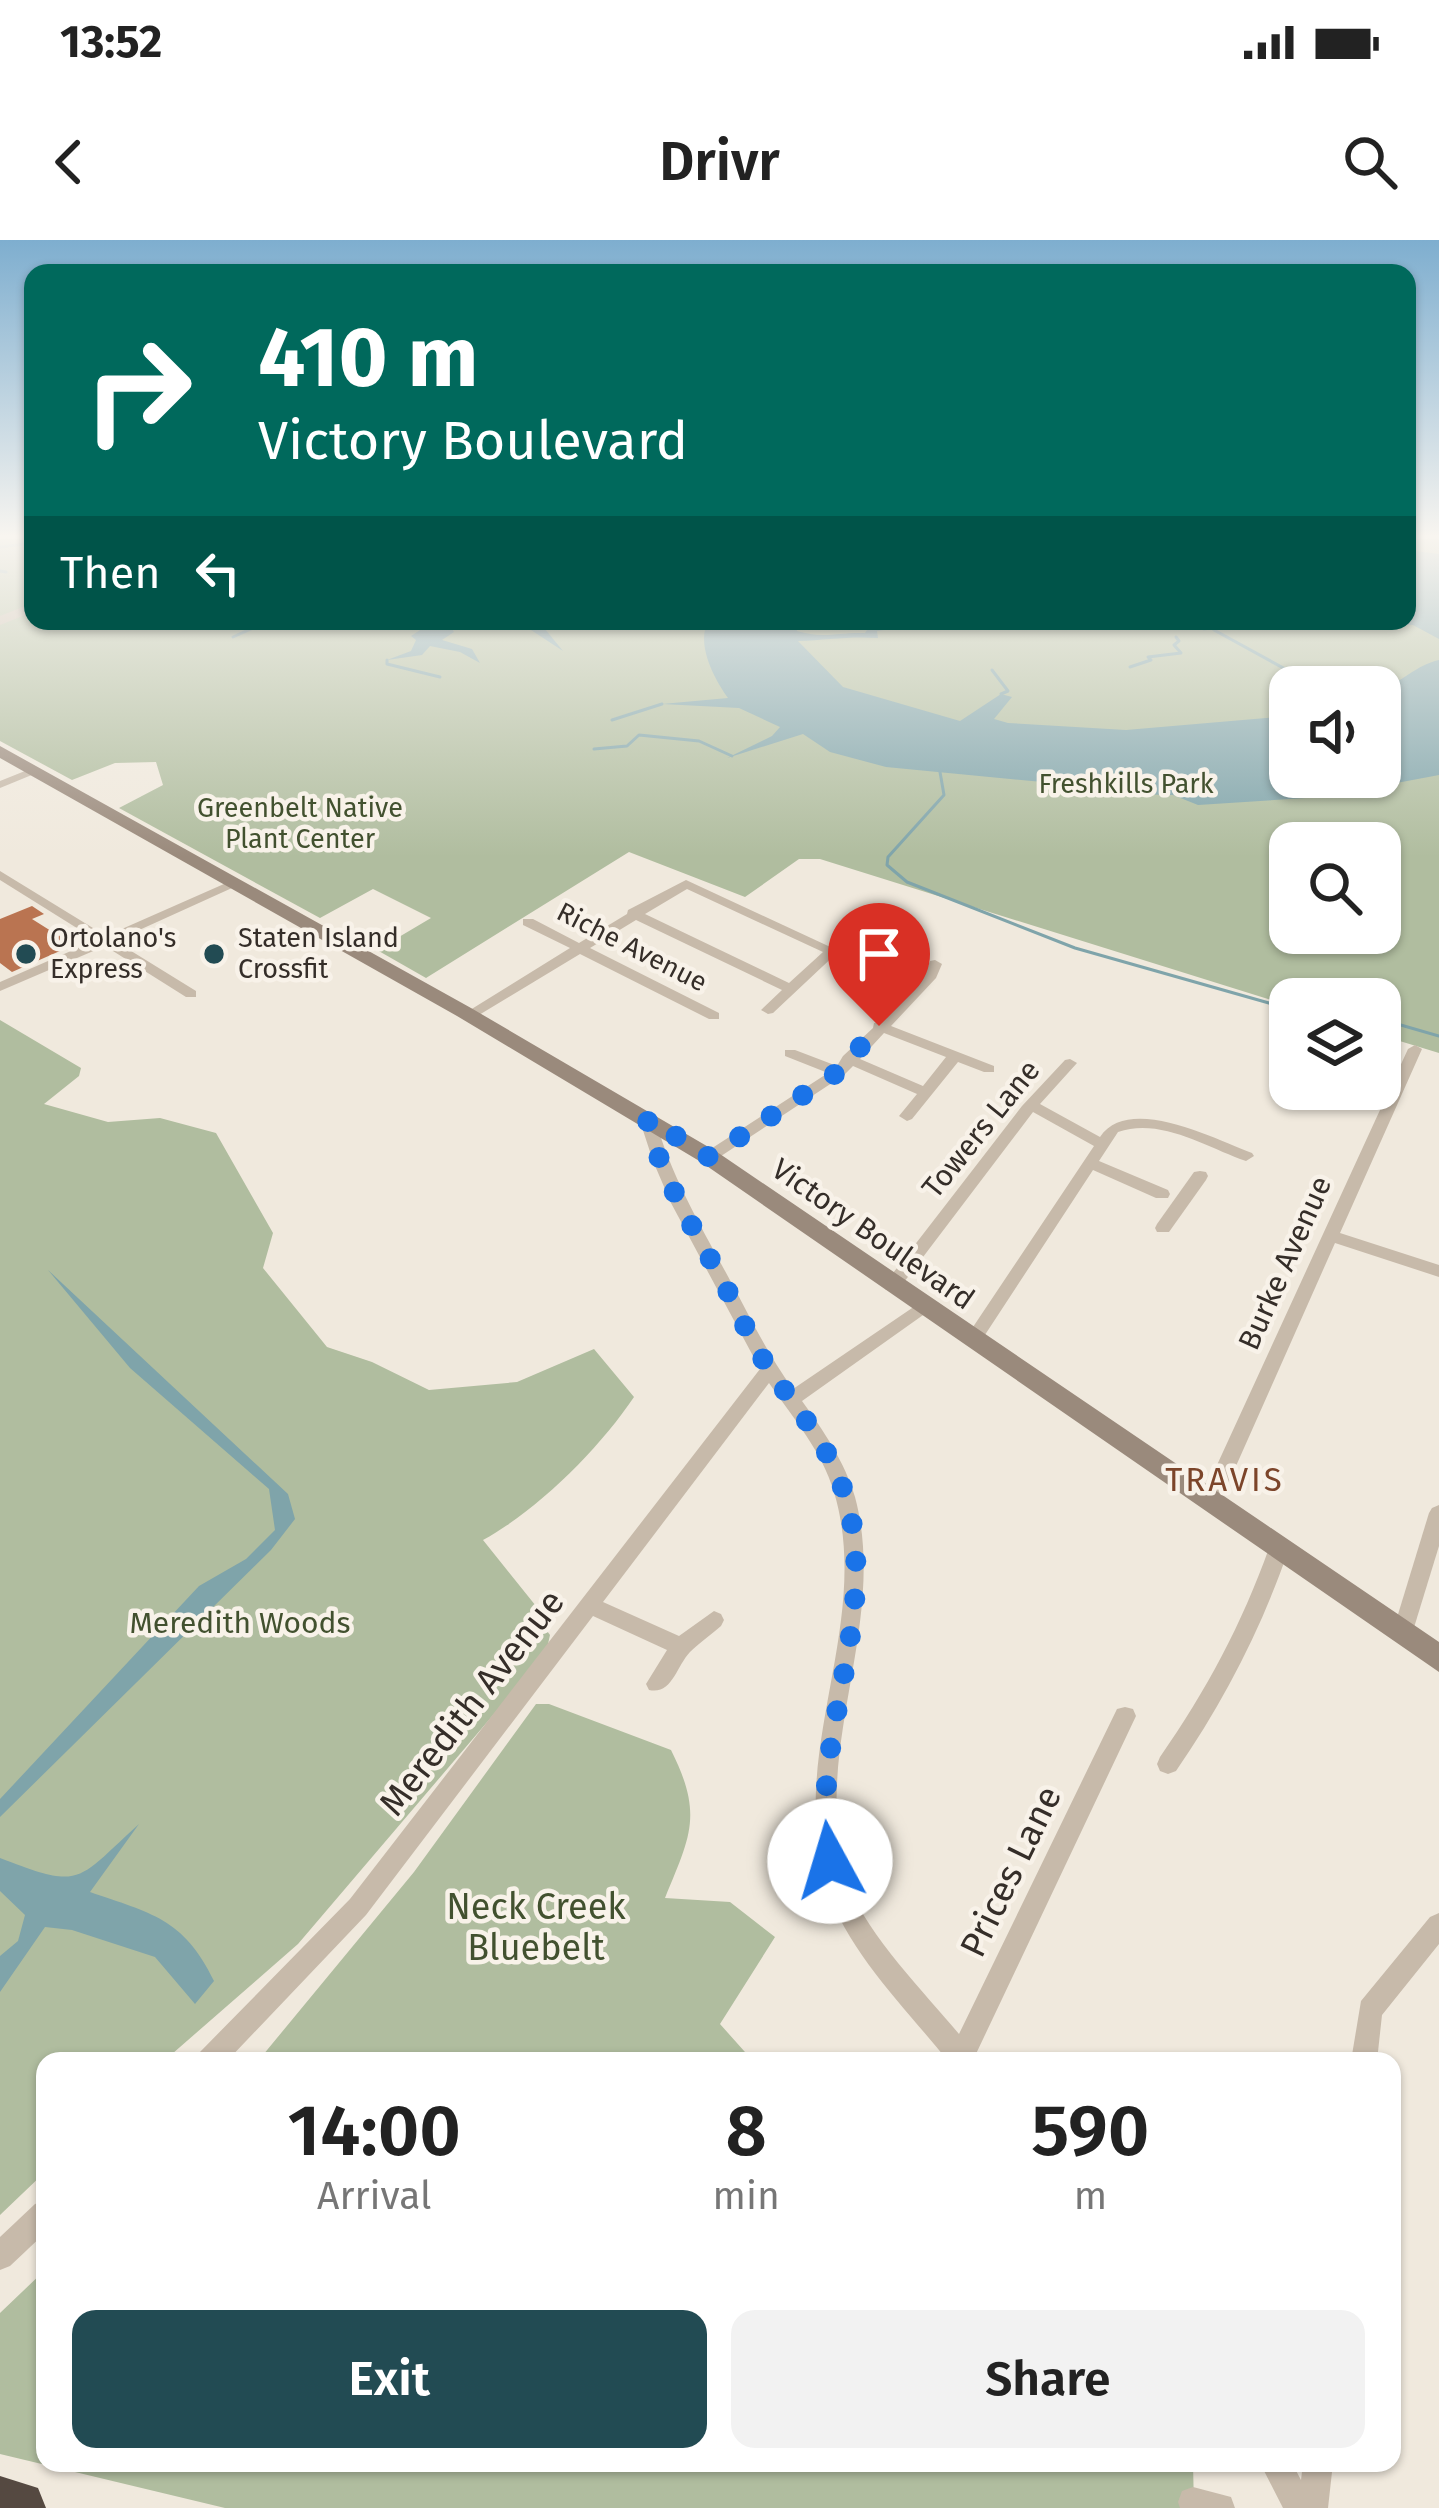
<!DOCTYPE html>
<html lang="en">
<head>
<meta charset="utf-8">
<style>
  body { margin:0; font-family:"Fira Sans",sans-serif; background:#f2f2f2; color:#222; height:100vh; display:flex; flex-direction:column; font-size:45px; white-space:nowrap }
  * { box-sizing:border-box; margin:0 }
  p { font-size:39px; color:#767676 }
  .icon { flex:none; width:66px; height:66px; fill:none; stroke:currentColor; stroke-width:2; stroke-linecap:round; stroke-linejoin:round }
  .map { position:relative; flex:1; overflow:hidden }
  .sheet { position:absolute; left:36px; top:1812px; width:1365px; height:420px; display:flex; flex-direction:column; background:#fff; border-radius:24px; box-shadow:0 3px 9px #0004 }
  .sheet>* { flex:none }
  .guide { position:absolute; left:24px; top:24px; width:1392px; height:366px; border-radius:24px; box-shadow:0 3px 9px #0004; background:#00695c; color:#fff; overflow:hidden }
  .buttons { position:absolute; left:1269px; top:426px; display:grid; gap:24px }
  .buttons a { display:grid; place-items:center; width:132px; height:132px; border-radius:24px; background:#fff; box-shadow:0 3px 9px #0004; font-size:60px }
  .pin { position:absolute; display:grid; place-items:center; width:102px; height:102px; color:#fff; margin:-123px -51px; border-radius:50% 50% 50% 0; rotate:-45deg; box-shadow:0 0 12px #0007 }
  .pin .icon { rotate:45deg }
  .me { position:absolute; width:132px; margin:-66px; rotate:354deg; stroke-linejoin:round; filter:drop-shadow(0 0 9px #0008) }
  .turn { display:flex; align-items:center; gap:42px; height:252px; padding:0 36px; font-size:54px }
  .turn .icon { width:156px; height:156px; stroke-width:2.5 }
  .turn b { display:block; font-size:84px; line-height:102px }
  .then { display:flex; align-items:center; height:114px; padding:0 36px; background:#0003; gap:24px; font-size:45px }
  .eta { display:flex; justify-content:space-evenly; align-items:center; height:204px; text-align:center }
  .eta b { font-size:72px; font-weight:600; line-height:84px }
  .cta { display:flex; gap:24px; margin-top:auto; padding:24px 36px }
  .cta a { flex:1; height:138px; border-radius:24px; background:#224b53; color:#fff; font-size:48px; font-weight:600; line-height:138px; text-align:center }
  .cta a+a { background:#f2f2f2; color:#222 }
  .status { display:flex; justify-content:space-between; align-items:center; height:84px; padding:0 60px; background:#fff; direction:ltr }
  .status svg { height:33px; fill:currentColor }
  header { display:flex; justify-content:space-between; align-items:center; height:156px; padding:0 36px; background:#fff; font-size:54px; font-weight:600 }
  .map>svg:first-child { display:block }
  .green { fill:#b0bd9f; fill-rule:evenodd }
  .water { fill:#7fa4aa }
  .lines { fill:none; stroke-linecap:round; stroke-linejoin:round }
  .stream { stroke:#7fa4aa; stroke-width:3 }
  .building { fill:#ba7451 }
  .minor { fill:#c7baaa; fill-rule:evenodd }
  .tertiary { fill:#c7baaa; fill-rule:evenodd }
  .secondary { fill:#9a8a7c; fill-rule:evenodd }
  .motorway { fill:#554941; fill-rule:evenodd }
  .route { stroke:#1a73e8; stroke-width:21; stroke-dasharray:0 37.8 }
  .poi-dot { fill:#224b53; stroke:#f8f2e9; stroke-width:4.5 }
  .labels { text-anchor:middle; stroke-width:9; stroke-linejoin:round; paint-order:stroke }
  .far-park-label { font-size:27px; fill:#42512f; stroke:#f8f2e9 }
  .far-poi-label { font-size:27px; fill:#352e29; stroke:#f8f2e9; text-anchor:start }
  .far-street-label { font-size:27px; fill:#352e29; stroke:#f8f2e9 }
  .street-label { font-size:30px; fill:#352e29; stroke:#f8f2e9 }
  .park-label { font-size:30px; fill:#42512f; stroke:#f8f2e9 }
  .neighbourhood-label { font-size:33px; letter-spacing:3px; fill:#7c452a; stroke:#f8f2e9 }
  .near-street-label { font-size:36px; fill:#352e29; stroke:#f8f2e9 }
  .near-park-label { font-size:36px; fill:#42512f; stroke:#f8f2e9 }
</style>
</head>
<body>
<div class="status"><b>13:52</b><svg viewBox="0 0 49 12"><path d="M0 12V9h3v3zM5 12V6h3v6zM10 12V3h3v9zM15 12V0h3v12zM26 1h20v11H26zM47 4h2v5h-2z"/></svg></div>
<header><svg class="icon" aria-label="back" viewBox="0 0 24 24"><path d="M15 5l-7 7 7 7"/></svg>Drivr<svg class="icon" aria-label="search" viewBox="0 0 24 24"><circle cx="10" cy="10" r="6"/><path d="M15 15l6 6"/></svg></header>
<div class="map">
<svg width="1439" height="2268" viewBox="0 0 1439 2268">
  <rect width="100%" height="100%" fill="#f0e9dd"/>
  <!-- green -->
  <g class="green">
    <polygon points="0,299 33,299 33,364 0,378"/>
    <path d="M 1407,299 L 1439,299 L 1439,813 L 1380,795 L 1380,759 L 1290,759 L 1290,766 L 820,619 L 799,619 L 745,657 L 629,612 L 426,738 L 377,710 L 431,678 L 373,649 L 320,678 L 119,568 L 163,545 L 156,522 L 115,523 L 72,540 L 0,501 L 0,384 L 33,370 L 33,381 L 1407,381 ZM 1290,447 L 1380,447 L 1380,537 L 1290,537 ZM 1290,603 L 1380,603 L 1380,693 L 1290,693 Z"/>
    <path d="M 0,780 L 81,828 L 79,836 L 44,864 L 108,882 L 160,878 L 216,893 L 273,993 L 263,1028 L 327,1107 L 372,1122 L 429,1150 L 517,1142 L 594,1109 L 634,1157 C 599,1209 538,1270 483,1300 L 548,1381 L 544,1387 L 550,1395 L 546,1413 L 298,1704 L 164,1821 L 45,1821 L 45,1932 L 0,1975 Z"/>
    <path d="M 536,1464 L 549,1464 L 671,1510 C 703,1574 691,1595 665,1658 L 730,1662 L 775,1697 L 720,1784 L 753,1821 L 258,1821 L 414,1632 Z"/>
    <polygon points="45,2030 45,2223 1193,2223 1194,2268 225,2268 0,2214 0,2073"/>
  </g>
  <!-- water -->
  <g class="water">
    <polygon points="1407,310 1439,314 1439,399 1413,385 1391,384 1407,381"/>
    <polygon points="434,381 518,381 513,384 545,389 563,411 531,390 464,382 450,386 454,392 442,400 472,409 480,423 460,412 430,406 422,415 387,420 411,411 416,400 411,396"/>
    <path d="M 708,381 L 794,381 L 797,391 C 822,399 839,392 865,393 L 869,387 L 933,383 L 877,391 L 878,398 C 849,396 827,400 798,401 L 843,447 L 960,481 L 1001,454 L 1012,457 L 994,479 L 1008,483 L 1126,490 L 1290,476 L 1290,537 L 1380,537 L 1380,451 C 1402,442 1416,425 1439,420 L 1439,535 L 1322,557 L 1198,565 L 1173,555 L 1127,554 L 1084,541 L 1053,543 L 886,527 L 830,512 L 803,494 L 727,518 L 772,496 L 780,487 L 739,468 L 662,464 L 728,458 C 714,438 696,405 708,381 Z"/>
    <polygon points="48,1030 288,1254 295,1279 271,1310 0,1577 0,1559 199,1346 246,1319 275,1290 269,1249 130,1128"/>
    <path d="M 139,1584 L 90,1652 C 150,1673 184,1678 214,1741 L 195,1764 L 155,1717 L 72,1690 L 45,1687 L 0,1752 L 0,1716 L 18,1701 L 25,1675 L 0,1651 L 0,1618 C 83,1650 75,1642 139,1584 Z"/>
  </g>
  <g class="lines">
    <!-- stream -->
    <g class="stream">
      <polyline points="0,307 33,303"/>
      <polyline points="0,331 6,332"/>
      <polyline points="642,388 649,381"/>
      <polyline points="1204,389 1243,383"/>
      <polyline points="1214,390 1318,447"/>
      <polyline points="233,397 268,381"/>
      <polyline points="387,420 387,424 440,437"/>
      <polyline points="1130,427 1151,420 1148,417 1181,413 1174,405 1179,401 1176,397"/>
      <polyline points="992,430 1008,451 1001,454"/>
      <polyline points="612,480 662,464"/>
      <polyline points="594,509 627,506 639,495 699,501 732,516"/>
      <polyline points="940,532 944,555 888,617 887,625 907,642 1075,708 1290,769"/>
      <polyline points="1380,779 1439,796"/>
    </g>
  </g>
  <!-- building -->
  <polygon class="building" points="32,666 44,674 32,679 59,696 71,690 85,700 12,732 0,723 0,679"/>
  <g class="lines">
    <!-- minor -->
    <g class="minor">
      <polygon points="35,527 41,530 39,532 0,548 0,541"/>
      <polygon points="0,631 106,696 233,640 243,643 115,701 196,751 196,757 186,757 105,706 0,751 0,742 96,700 0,640"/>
      <path d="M 686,640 L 839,711 L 773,773 L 768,774 L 761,770 L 782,750 L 636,680 L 590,708 L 719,773 L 719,779 L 709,779 L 580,714 L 474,778 L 464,778 L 462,775 L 570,708 L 523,685 L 523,679 L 533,679 L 579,703 L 627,674 L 628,670 ZM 687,649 L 823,712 L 789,743 L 645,674 Z"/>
      <path d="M 935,720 L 942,724 L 936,738 L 891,786 L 994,826 L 994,832 L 984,832 L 958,822 L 912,879 L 907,881 L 899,876 L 917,854 L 853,826 L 844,835 L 715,920 L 703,920 L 701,917 L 703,914 L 828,833 L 785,816 L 785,810 L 795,810 L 837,826 L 843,816 L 873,788 L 874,783 L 879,782 L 925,734 L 930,721 ZM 884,793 L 946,817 L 923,846 L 860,819 Z"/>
      <polygon points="1415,805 1422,809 1340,993 1439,1025 1439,1037 1335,1003 1220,1262 1217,1267 1203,1267 1200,1262 1408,809"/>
      <path d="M 1070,819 L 1077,823 L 1040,864 L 1100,897 C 1129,854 1214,899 1252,913 L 1254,916 L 1246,921 L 1240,919 C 1203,905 1159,878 1118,892 L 1099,921 L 1168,950 L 1170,954 L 1168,958 L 1156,958 L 1093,930 L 979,1104 L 967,1104 L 964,1100 L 967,1096 L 1094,906 L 1033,872 L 898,1050 L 886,1050 L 883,1046 L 1022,866 L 1065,820 Z"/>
      <path d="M 647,873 L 655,878 C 671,937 702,988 731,1042 C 751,1079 768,1115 793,1149 L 918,1064 L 930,1064 L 933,1068 L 802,1161 C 823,1190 845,1222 855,1257 C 890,1388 805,1518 850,1647 C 867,1695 926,1754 959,1794 L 1117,1469 L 1125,1467 L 1133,1469 L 1136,1476 L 975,1816 L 977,1821 L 948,1821 C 908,1771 847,1711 828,1650 C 784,1515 874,1386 834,1252 C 822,1211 793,1178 769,1143 L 603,1362 L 679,1396 L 714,1371 L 721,1374 L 724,1380 L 721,1386 C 711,1395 699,1403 690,1412 C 676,1427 672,1455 649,1450 L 646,1444 L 667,1410 L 593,1376 L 366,1675 L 227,1821 L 196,1821 L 200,1812 L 350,1659 L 760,1129 L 671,963 L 653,921 L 639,878 Z"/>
      <polygon points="1200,931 1206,932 1208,936 1206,940 1169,992 1157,992 1155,988 1157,984 1194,932"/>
      <polygon points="1439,1265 1439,1306 1412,1394 1409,1400 1402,1403 1395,1400 1392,1394 1429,1273 1432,1268"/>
      <path d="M 1279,1300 L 1286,1302 L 1289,1308 C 1262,1388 1224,1461 1176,1531 L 1168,1534 L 1160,1531 L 1157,1524 L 1160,1517 C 1206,1451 1242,1384 1269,1308 L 1272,1302 Z"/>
      <polygon points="1439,1673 1439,1704 1382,1775 1377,1821 1351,1821 1361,1761 1430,1677"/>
      <polygon points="45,1960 45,1993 10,2026 0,2030 0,1997 35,1964"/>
      <polygon points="1260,2223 1292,2223 1301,2240 1303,2223 1333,2223 1328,2268 1283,2268"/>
      <polygon points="1193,2247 1231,2257 1235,2268 1180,2268 1178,2262 1182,2251"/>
    </g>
    <!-- tertiary -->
    <polygon class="tertiary" points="33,363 33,372 0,385 0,376"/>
    <!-- secondary -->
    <polygon class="secondary" points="0,506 471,768 717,912 1439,1402 1439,1432 701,922 457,776 0,518"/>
    <!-- motorway -->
    <polygon class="motorway" points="0,2236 38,2248 46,2268 0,2268"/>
  </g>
  <!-- sky -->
  <linearGradient id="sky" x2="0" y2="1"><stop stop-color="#7eaecf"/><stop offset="0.48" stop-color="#f8f5f0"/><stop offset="1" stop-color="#f8f5f0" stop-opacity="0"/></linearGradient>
  <rect width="1439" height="617" fill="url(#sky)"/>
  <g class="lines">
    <!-- route -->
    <path class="route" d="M 830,1621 C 807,1500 882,1379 846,1258 C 831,1209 801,1174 772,1133 C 753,1106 739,1073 724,1044 C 696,991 660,937 647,878 L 709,917 L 838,832 L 879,786"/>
  </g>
  <!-- markers -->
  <g class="poi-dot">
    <circle cx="26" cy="714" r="12"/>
    <circle cx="214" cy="714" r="12"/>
  </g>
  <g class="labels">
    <!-- far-park labels -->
    <g class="far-park-label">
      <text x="1126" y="553">Freshkills Park</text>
      <text x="300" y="577">Greenbelt Native<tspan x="300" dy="31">Plant Center</tspan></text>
    </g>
    <!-- far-poi labels -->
    <g class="far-poi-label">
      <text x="50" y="707">Ortolano's<tspan x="50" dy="31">Express</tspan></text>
      <text x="238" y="707">Staten Island<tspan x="238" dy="31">Crossfit</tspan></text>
    </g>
    <!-- far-street labels -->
    <g class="far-street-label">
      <text transform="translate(632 707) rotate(27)" y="9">Riche Avenue</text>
    </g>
    <!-- street labels -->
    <g class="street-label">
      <text transform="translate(981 889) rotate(-51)" y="10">Towers Lane</text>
      <text transform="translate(873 994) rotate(35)" y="10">Victory Boulevard</text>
      <text transform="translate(1285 1023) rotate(-66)" y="10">Burke Avenue</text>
    </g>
    <!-- park labels -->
    <g class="park-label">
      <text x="240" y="1393">Meredith Woods</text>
    </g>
    <!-- neighbourhood labels -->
    <g class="neighbourhood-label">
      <text x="1225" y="1251">TRAVIS</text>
    </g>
    <!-- near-street labels -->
    <g class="near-street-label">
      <text transform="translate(471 1462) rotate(-52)" y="13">Meredith Avenue</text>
      <text transform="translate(1010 1631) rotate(-64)" y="13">Prices Lane</text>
    </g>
    <!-- near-park labels -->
    <g class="near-park-label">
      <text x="536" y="1679">Neck Creek<tspan x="536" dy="41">Bluebelt</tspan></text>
    </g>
  </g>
</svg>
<div class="buttons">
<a><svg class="icon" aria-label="sound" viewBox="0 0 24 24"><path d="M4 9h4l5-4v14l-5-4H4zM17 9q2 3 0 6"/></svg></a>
<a><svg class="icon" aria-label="search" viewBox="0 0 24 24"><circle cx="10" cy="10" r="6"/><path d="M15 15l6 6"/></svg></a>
<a><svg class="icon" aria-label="layers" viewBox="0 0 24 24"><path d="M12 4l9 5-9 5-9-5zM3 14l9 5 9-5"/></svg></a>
</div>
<div class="pin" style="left:879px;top:786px;background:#d93025"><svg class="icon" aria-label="arrive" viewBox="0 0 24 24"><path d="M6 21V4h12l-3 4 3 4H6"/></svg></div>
<svg class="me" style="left:830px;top:1621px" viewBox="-20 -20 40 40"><circle r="19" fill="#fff"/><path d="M0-13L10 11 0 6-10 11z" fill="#1a73e8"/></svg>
<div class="guide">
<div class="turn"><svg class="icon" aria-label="right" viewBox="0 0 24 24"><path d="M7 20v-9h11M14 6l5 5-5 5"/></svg><div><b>410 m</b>Victory Boulevard</div></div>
<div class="then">Then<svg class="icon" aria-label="left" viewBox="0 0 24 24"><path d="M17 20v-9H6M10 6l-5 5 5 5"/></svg></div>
</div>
<section class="sheet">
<div class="eta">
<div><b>14:00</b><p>Arrival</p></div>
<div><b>8</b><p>min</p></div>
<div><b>590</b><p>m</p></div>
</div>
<div class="cta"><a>Exit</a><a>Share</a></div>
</section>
</div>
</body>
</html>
